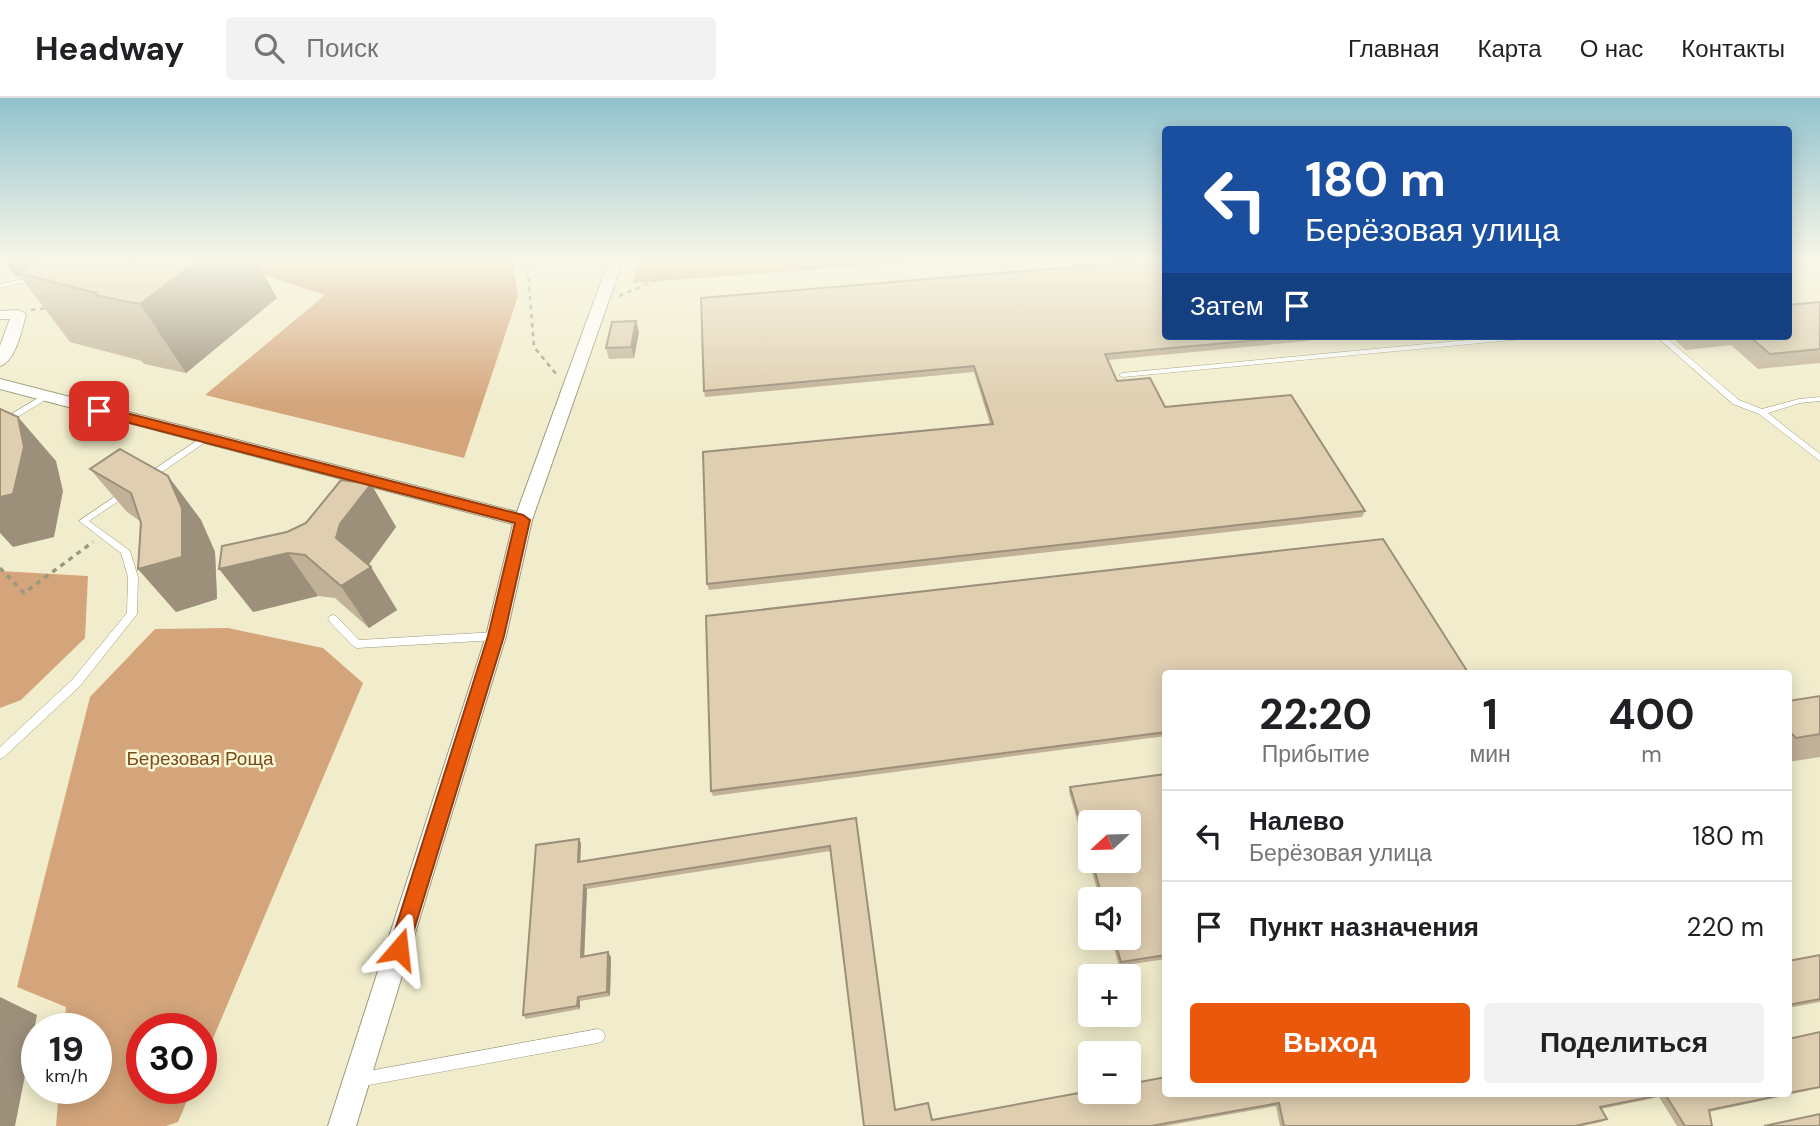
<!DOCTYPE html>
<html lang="ru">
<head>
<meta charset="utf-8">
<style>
  body { margin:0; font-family:"DM Sans",sans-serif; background:#f2f2f2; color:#202124; height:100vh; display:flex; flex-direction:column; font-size:26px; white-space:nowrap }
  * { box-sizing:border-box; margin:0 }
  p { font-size:23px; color:#757577 }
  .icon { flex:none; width:38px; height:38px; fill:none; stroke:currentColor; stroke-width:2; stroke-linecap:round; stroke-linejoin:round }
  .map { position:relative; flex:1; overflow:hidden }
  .drawer { position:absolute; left:1162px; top:572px; width:630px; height:427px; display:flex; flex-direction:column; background:#fff; border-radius:7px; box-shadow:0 4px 18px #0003 }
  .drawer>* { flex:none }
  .guide { position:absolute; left:1162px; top:28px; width:630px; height:214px; border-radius:7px; box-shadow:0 4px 18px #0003; background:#1a4fa0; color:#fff; overflow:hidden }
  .needle { width:46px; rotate:248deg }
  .fabs { position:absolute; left:1078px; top:712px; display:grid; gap:14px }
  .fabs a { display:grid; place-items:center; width:63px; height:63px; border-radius:7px; background:#fff; box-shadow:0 4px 18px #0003; font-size:35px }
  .speed { position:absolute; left:21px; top:915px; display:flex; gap:14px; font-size:35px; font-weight:700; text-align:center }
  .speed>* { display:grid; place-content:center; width:91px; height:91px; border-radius:50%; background:#fff; box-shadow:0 4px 18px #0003; line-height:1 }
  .speed small { font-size:18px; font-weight:400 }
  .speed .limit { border:10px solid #d22; background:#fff; color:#111 }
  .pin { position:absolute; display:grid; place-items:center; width:60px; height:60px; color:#fff; margin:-30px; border-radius:14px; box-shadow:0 4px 10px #0006 }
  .me { position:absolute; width:77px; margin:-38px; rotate:17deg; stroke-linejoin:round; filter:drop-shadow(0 0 5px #0008) }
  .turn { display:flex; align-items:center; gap:24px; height:147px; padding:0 28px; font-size:32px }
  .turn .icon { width:91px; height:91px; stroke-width:2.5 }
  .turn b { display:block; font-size:49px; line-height:60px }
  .then { display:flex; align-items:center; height:66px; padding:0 28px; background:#0003; gap:14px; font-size:26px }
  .eta { display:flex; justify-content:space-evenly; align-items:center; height:119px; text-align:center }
  .eta b { font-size:42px; font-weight:700; line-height:49px }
  .action { display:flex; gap:14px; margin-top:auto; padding:14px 28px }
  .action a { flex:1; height:80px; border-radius:7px; background:#ea580c; color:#fff; font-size:28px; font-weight:700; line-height:80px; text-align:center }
  .action a+a { background:#f2f2f2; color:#202124 }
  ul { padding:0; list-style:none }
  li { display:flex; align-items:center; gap:21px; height:91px; padding:0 28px; border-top:2px solid #e0e0e0 }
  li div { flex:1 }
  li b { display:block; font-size:26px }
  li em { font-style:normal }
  header { display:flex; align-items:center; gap:42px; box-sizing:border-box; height:98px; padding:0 35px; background:#fff; border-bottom:2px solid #e0e0e0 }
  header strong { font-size:33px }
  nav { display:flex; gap:38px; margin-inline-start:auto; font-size:24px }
  .search { width:490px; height:63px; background:#f2f2f2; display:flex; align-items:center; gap:18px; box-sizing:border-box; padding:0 24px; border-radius:7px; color:#757577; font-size:26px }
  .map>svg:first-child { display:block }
  .forest { fill:#d4a57b }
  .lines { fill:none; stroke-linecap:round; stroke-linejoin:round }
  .lane-casing { stroke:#9d997a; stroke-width:1 }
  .street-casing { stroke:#9d997a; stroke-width:2 }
  .path-far1 { stroke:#9b9880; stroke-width:2.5; stroke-dasharray:4.5 4.5; stroke-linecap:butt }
  .path { stroke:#9b9880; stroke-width:3.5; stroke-dasharray:5 5; stroke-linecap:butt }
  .lane { fill:#fff; fill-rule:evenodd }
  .street { fill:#fff; fill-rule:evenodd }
  .wall { fill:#c0b197; fill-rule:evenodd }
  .shaded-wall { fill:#9c907b }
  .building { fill:#dfceb0; stroke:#9c907b; stroke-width:2 }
  .route { fill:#ea580c; stroke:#983908; stroke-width:2 }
  .labels { text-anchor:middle; stroke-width:5; stroke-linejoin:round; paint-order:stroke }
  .park-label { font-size:19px; fill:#7a4c1c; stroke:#fefad9 }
</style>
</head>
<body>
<header>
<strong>Headway</strong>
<div class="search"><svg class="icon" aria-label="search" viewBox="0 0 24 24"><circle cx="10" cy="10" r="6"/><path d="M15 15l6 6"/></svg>Поиск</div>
<nav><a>Главная</a><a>Карта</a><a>О нас</a><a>Контакты</a></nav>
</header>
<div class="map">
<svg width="1820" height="1028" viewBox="0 0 1820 1028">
  <rect width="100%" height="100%" fill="#f1edcc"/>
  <!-- forest -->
  <g class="forest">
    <polygon points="217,162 512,162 518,198 464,360 205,297 325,197"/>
    <polygon points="640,162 943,162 633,185"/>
    <polygon points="0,473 88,478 85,540 21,602 0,610"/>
    <polygon points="228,530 323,550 363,585 201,969 201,931 142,931 142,990 192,991 178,1024 166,1028 56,1028 59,991 96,990 96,931 64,931 66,909 17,889 90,599 155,531"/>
  </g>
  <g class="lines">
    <defs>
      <g id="lane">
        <polygon points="34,179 37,181 36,182 0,190 0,186"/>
        <polygon points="1510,238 1537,238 1533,240 1123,279 1119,277 1123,275"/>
        <polygon points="1656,238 1664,238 1739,302 1762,311 1799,301 1820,299 1820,303 1800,305 1768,315 1820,356 1820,363 1759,316 1733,306"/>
        <polygon points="43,297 46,297 50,299 0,330 0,323"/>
        <polygon points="207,336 210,337 210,341 150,382 144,382 143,380 144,378"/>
        <polygon points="126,391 129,392 130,394 129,396 89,423 130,453 138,479 137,516 80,588 4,659 0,661 0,649 72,582 127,515 128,479 121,455 79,423"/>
        <polygon points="333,517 336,518 359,542 496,534 499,535 501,538 499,541 496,542 357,550 354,549 330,524 328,521 330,518"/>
        <polygon points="598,931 603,933 605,938 603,943 598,945 358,989 353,987 351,982 353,977 358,975"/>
      </g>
      <g id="street">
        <polygon points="609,162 623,162 532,422 506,538 356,1028 328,1028 486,538 513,426 0,291 0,281 517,414"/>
        <path d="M 19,212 L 26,216 C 22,231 16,263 0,268 L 0,248 L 10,221 L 0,221 L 0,213 Z"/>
      </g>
    </defs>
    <!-- lane casing -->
    <use href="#lane" class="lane-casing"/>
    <!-- street casing -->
    <use href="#street" class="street-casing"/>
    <!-- path-far1 -->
    <g class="path-far1">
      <polyline points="527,162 534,249 557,277"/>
      <polyline points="619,198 704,162"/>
      <polyline points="31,212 48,210"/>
    </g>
    <!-- path -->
    <polyline class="path" points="0,470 24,495 93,444"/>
    <!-- lane -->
    <use href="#lane" class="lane"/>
    <!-- street -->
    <use href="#street" class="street"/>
  </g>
  <!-- wall -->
  <g class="wall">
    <polygon points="3,162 125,162 277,200 186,275 144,266 142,263 70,244 20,178 15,178"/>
    <polygon points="1820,204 1820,265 1758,271 1731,247 1686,252 1676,243 1677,238 1788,238"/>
    <polygon points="636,223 639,234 634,260 609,261 606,250"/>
    <polygon points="1166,238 1310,238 1308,243 1108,262 1117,283 1165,309 1365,413 1362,419 709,492 707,486 990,326 974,274 705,299 704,293"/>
    <polygon points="90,371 168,378 201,422 215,454 217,501 176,514 138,471 140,423 127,414"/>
    <polygon points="371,386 396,429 368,467 371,469 397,512 369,530 335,500 318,498 253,514 287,434 306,425"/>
    <polygon points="1166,576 1166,638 713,698 711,693"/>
    <polygon points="1820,598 1820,659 1788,664 1788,603"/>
    <path d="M 1166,676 L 1166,861 L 1119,868 L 1111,840 L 1129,840 L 1129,802 L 1100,802 L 1069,694 L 1070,689 ZM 1090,724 L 1129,763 L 1090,763 Z"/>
    <polygon points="856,720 895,1012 932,1022 1090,993 1788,996 1820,934 1820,990 1709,1014 1712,1028 1677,1028 1659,999 1601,1011 1607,1021 1601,1024 1582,1028 1280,1028 1276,1008 1165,1028 864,1028 830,753 587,791 584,859 611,859 610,898 580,903 580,911 526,921 523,917 581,745 580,764"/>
    <polygon points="1820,857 1820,904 1788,910 1788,863"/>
  </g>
  <!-- shaded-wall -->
  <g class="shaded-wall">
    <polygon points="3,162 54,162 18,175 20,178 15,178"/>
    <polygon points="199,162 256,162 277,200 186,275 140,206"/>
    <polygon points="636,223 639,234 634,260 631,249"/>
    <polygon points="18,319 56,363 63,393 54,439 13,449 0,435 0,399"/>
    <polygon points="168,378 201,422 215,454 217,501 176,514 138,471"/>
    <polygon points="371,386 396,429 367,469 371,469 397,512 369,530 341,488 336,440 340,426"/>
    <polygon points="288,455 318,498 253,514 219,471"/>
    <polygon points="579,741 581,745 580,769 578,764"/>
    <polygon points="584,787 587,791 584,863 581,859"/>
    <polygon points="608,854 611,859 610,898 607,894"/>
    <polygon points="0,899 37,917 15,1028 0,1028"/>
    <polygon points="578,899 580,903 580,911 577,908"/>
  </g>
  <!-- building -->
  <g class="building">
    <polygon points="39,162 125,162 136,165 139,162 199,162 140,206 95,197 97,195 18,175"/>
    <polygon points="1155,162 1166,162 1166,238 1302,238 1105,256 1117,283 1150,280 1165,309 1291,297 1365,413 707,486 703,354 993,326 974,268 704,293 701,200"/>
    <polygon points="1820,204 1820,251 1770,256 1749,238 1788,238 1788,207"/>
    <polygon points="636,223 631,249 606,250 612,224"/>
    <polygon points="0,311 18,319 24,349 13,396 0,399"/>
    <polygon points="120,351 168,378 182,410 182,459 138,471 141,425 131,395 90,371"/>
    <polygon points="341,382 371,386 340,426 336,440 371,469 341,488 305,457 288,455 219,471 222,448 287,434 306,425"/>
    <polygon points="1383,441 1469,576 1166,576 1166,634 711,693 706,518"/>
    <polygon points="1820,598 1820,636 1796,640 1788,632 1788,603"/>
    <polygon points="1166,676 1166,857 1121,864 1114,840 1129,840 1129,802 1103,802 1092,763 1129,763 1129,724 1090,724 1090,757 1070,689"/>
    <polygon points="856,720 895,1012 928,1005 932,1022 1090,993 1090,994 1129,994 1129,986 1166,979 1166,996 1787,996 1709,1012 1712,1028 1685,1028 1665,996 1600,1009 1607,1021 1575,1028 1284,1028 1279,1005 1151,1028 864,1028 830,748 584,787 581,859 608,854 607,894 578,899 577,908 523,917 536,747 579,741 578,764"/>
    <polygon points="1820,857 1820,901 1788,907 1788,863"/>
    <polygon points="1820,934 1820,989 1788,995 1788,941"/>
    <polygon points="1820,1016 1820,1028 1764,1028"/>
  </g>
  <!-- sky -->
  <linearGradient id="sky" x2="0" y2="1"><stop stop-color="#91c2ce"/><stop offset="0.53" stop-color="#f9f7e8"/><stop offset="1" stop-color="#f9f7e8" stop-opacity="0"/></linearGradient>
  <rect width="1820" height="306" fill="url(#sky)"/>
  <!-- route -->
  <polygon class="route" points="99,308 523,417 530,422 504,538 406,858 399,861 392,858 389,851 488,538 515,425 95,316 95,310"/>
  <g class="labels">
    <!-- park labels -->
    <g class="park-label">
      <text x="200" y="667">Березовая Роща</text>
    </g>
  </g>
</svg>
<div class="fabs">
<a><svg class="needle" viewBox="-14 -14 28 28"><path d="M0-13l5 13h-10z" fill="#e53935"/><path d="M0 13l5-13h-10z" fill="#757577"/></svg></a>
<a><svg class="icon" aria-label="sound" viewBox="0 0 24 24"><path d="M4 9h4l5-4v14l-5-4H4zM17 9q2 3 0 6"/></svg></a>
<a>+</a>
<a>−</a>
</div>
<div class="speed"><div>19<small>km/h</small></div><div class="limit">30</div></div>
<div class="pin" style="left:99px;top:313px;background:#d93025"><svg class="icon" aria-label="arrive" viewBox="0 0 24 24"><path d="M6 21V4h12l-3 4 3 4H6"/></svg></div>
<svg class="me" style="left:399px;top:851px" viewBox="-20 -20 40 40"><path d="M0-17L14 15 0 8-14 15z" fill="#ea580c" stroke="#fff" stroke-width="4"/></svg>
<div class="guide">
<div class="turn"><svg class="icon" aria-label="left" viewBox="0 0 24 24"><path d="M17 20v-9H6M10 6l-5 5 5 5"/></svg><div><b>180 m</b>Берёзовая улица</div></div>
<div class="then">Затем<svg class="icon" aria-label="arrive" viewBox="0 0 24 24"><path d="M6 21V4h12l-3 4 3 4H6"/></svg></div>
</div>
<section class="drawer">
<div class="eta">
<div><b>22:20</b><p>Прибытие</p></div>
<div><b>1</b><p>мин</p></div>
<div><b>400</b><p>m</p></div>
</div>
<ul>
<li><svg class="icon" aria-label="left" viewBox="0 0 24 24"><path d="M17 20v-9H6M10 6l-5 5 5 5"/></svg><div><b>Налево</b><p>Берёзовая улица</p></div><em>180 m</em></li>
<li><svg class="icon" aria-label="arrive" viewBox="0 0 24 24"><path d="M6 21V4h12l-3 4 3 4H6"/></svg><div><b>Пункт назначения</b></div><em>220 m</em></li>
</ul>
<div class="action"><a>Выход</a><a>Поделиться</a></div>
</section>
</div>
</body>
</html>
